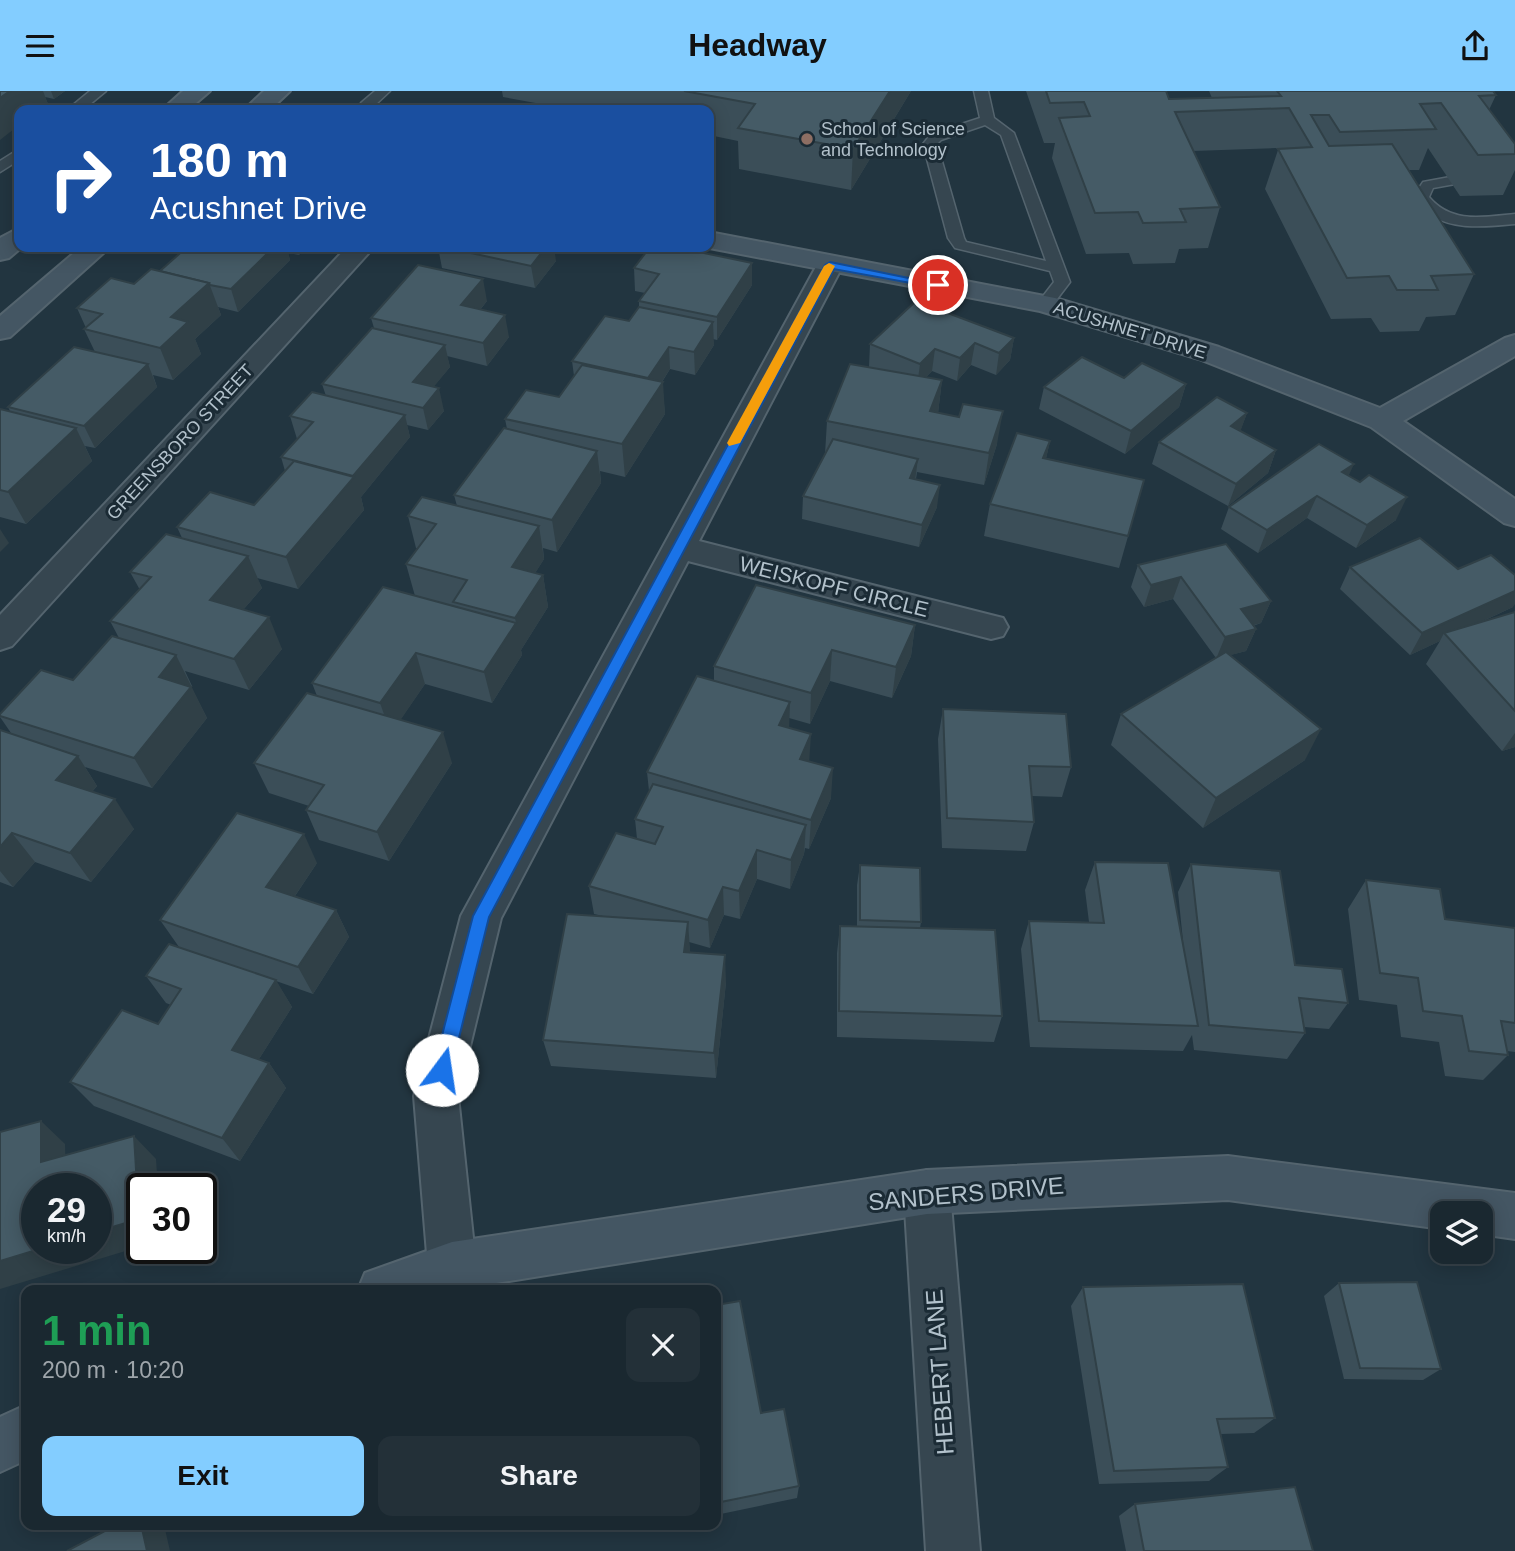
<!DOCTYPE html>
<html lang="en">
<head>
<meta charset="utf-8">
<style>
  body { margin:0; font-family:Helvetica,sans-serif; background:#233038; color:#f1f3f6; height:100vh; display:flex; flex-direction:column; font-size:26px; white-space:nowrap }
  * { box-sizing:border-box; margin:0 }
  p { font-size:23px; color:#9fa6ab }
  .icon { flex:none; width:38px; height:38px; fill:none; stroke:currentColor; stroke-width:2; stroke-linecap:round; stroke-linejoin:round }
  .map { position:relative; flex:1; overflow:hidden }
  .sheet { position:absolute; left:21px; top:1194px; width:700px; height:245px; display:flex; flex-direction:column; background:#1a2830; border-radius:14px; box-shadow:0 4px 18px #0003,0 0 0 2px #38444c }
  .sheet>* { flex:none }
  .banner { position:absolute; left:14px; top:14px; width:700px; height:147px; border-radius:14px; box-shadow:0 4px 18px #0003,0 0 0 2px #38444c; background:#1a4fa0; color:#fff; overflow:hidden }
  .fabs { position:absolute; left:1430px; top:1110px; display:grid; gap:14px }
  .fabs a { display:grid; place-items:center; width:63px; height:63px; border-radius:14px; background:#1a2830; box-shadow:0 4px 18px #0003,0 0 0 2px #38444c; font-size:35px }
  .speed { position:absolute; left:21px; top:1082px; display:flex; gap:14px; font-size:35px; font-weight:700; text-align:center }
  .speed>* { display:grid; place-content:center; width:91px; height:91px; border-radius:50%; background:#1a2830; box-shadow:0 4px 18px #0003,0 0 0 2px #38444c; line-height:1 }
  .speed small { font-size:18px; font-weight:400 }
  .speed .limit { border:4px solid #111; border-radius:10px; background:#fff; color:#111 }
  .pin { position:absolute; display:grid; place-items:center; width:60px; height:60px; color:#fff; margin:-30px; border:4px solid #fff; border-radius:50%; box-shadow:0 2px 7px #0007 }
  .me { position:absolute; width:77px; margin:-38px; rotate:14deg; stroke-linejoin:round; filter:drop-shadow(0 0 5px #0008) }
  .turn { display:flex; align-items:center; gap:24px; height:147px; padding:0 21px; font-size:32px }
  .turn .icon { width:91px; height:91px; stroke-width:2.5 }
  .turn b { display:block; font-size:49px; line-height:60px }
  .round { display:grid; place-items:center; flex:none; width:74px; height:74px; border-radius:14px; background:#233038 }
  .overview { display:flex; align-items:center; justify-content:space-between; height:119px; padding:0 21px }
  h1 { font-size:42px; font-weight:700; line-height:52px; color:#1e9e55 }
  .button { display:flex; gap:14px; margin-top:auto; padding:14px 21px }
  .button a { flex:1; height:80px; border-radius:14px; background:#83cdff; color:#111; font-size:28px; font-weight:700; line-height:80px; text-align:center }
  .button a+a { background:#233038; color:#f1f3f6 }
  header { display:flex; justify-content:space-between; align-items:center; height:91px; padding:0 21px; background:#83cdff; color:#111; font-size:32px; font-weight:700 }
  .map>svg:first-child { display:block }
  .lines { fill:none; stroke-linecap:round; stroke-linejoin:round }
  .lane-casing { stroke:#54646e; stroke-width:3 }
  .street-casing { stroke:#54646e; stroke-width:4 }
  .secondary-casing { stroke:#54646e; stroke-width:4 }
  .lane { fill:#364650; fill-rule:evenodd }
  .street { fill:#364650; fill-rule:evenodd }
  .secondary { fill:#445663; fill-rule:evenodd }
  .wall { fill:#3b4e58 }
  .shaded-wall { fill:#304047 }
  .building { fill:#455b66; stroke:#304047; stroke-width:2 }
  .route { fill:#1a73e8; stroke:#114b97; stroke-width:2 }
  .slow { fill:#f59e0b }
  .education-dot { fill:#8d6e63; stroke:#1b2b35; stroke-width:2.5 }
  .labels { text-anchor:middle; stroke-width:6; stroke-linejoin:round; paint-order:stroke }
  .far-poi-label { font-size:18px; fill:#b2c1cb; stroke:#1b2b35; text-anchor:start }
  .far-street-label { font-size:18px; fill:#b2c1cb; stroke:#1b2b35 }
  .street-label { font-size:21px; fill:#b2c1cb; stroke:#1b2b35 }
  .near-street-label { font-size:24px; fill:#b2c1cb; stroke:#1b2b35 }
</style>
</head>
<body>
<header><svg class="icon" aria-label="menu" viewBox="0 0 24 24"><path d="M4 6h16M4 12h16M4 18h16"/></svg>Headway<svg class="icon" aria-label="share" viewBox="0 0 24 24"><path d="M12 15V3M7 8l5-5 5 5M5 13v7h14v-7"/></svg></header>
<div class="map">
<svg width="1515" height="1460" viewBox="0 0 1515 1460">
  <rect width="100%" height="100%" fill="#223540"/>
  <g class="lines">
    <defs>
      <g id="lane">
        <polygon points="90,0 106,0 83,19 67,19"/>
        <polygon points="375,0 390,0 373,16 374,19 360,19 361,12"/>
        <path d="M 974,0 L 988,0 L 994,27 L 1014,42 L 1070,191 L 1051,216 L 1045,218 L 1037,213 L 1054,191 L 1050,180 L 955,157 L 948,147 L 923,53 L 931,43 L 980,27 ZM 985,34 L 1001,44 L 1046,170 L 966,151 L 964,147 L 937,53 L 941,49 Z"/>
        <polygon points="19,58 19,69 0,81 0,70"/>
        <path d="M 1450,86 L 1457,90 L 1455,93 L 1433,97 L 1429,106 C 1452,133 1483,126 1515,123 L 1515,133 C 1476,136 1439,142 1413,106 L 1423,91 Z"/>
      </g>
      <g id="street">
        <polygon points="347,156 374,156 12,555 0,559 0,524"/>
        <polygon points="830,166 840,168 843,174 699,450 991,524 1003,527 1008,536 1003,545 991,548 688,470 501,827 458,1005 476,1175 469,1192 452,1199 435,1192 428,1175 414,1005 461,825 817,174 820,168"/>
        <polygon points="927,1079 943,1085 950,1101 980,1460 926,1460 904,1101 911,1085"/>
      </g>
      <g id="secondary">
        <polygon points="183,0 210,0 188,19 162,19"/>
        <polygon points="264,0 290,0 270,19 244,19"/>
        <polygon points="19,137 19,156 22,156 9,167 0,169 0,147"/>
        <polygon points="709,141 1055,207 1219,256 1380,317 1505,247 1515,244 1515,265 1403,330 1515,408 1515,435 1504,432 1371,336 1199,268 1040,220 704,156 709,156"/>
        <polygon points="81,156 110,156 10,246 0,248 0,225"/>
        <polygon points="1228,1065 1515,1102 1515,1148 1480,1143 1480,1122 1442,1122 1442,1138 1228,1109 927,1123 453,1199 358,1199 365,1182 452,1151 927,1079"/>
        <polygon points="26,1314 26,1369 0,1381 0,1326"/>
      </g>
    </defs>
    <!-- lane casing -->
    <use href="#lane" class="lane-casing"/>
    <!-- street casing -->
    <use href="#street" class="street-casing"/>
    <!-- secondary casing -->
    <use href="#secondary" class="secondary-casing"/>
    <!-- lane -->
    <use href="#lane" class="lane"/>
    <!-- street -->
    <use href="#street" class="street"/>
    <!-- secondary -->
    <use href="#secondary" class="secondary"/>
  </g>
  <!-- wall -->
  <g class="wall">
    <polygon points="0,0 65,0 54,8 45,6 48,13"/>
    <polygon points="502,0 911,0 851,99 739,78 738,50 709,44 709,19 574,19 503,6"/>
    <polygon points="1026,0 1166,0 1169,8 1212,7 1209,0 1493,0 1496,4 1489,19 1515,53 1515,79 1503,104 1460,105 1428,57 1419,79 1409,79 1474,183 1455,224 1426,226 1419,240 1380,241 1371,227 1331,228 1265,98 1278,59 1276,57 1193,60 1220,116 1208,157 1179,158 1175,172 1133,173 1129,162 1086,163 1052,67 1055,52 1044,52"/>
    <polygon points="187,156 308,156 299,164 288,162 290,169 238,221 218,216 221,224 195,248 201,263 173,289 153,284 157,296 95,357 85,355 92,370 26,433 0,426 0,318 10,320 8,316 95,261 84,238 86,237 77,217 134,193 160,180"/>
    <polygon points="438,156 443,156 556,170 535,197 442,177"/>
    <polygon points="752,172 752,194 717,249 713,248 714,254 695,284 670,278 662,291 665,323 625,386 600,380 601,392 557,461 543,457 544,468 535,482 543,484 548,516 521,559 522,564 492,612 425,593 400,629 452,672 389,770 319,749 306,719 309,715 269,702 254,672 317,605 312,592 415,505 406,473 418,458 416,457 408,425 457,415 454,404 507,338 505,328 559,306 574,285 572,270 629,230 639,216 639,210 645,202 635,200 634,177"/>
    <polygon points="487,210 480,219 509,246 487,275 447,265 450,276 433,296 444,320 428,339 407,334 410,346 361,406 364,419 298,498 257,487 262,497 243,519 282,558 249,599 185,580 192,595 191,596 207,627 152,697 85,676 97,695 92,701 134,738 91,791 35,771 13,796 0,791 0,639 11,642 0,626 0,623 73,589 119,547 110,530 140,499 130,481 182,447 177,436 254,414 285,380 281,366 297,348 290,325 326,305 322,293 374,237 371,227"/>
    <polygon points="1014,247 1010,269 996,284 971,274 957,290 932,280 926,286 942,289 938,322 997,353 984,394 917,381 916,388 937,416 919,456 802,428 803,405 825,363 827,330 869,276 870,253"/>
    <polygon points="1124,287 1186,293 1179,316 1125,363 1039,318 1044,296"/>
    <polygon points="1247,322 1240,340 1276,359 1268,382 1228,415 1152,373 1159,351"/>
    <polygon points="1050,350 1046,367 1144,389 1119,477 984,445 990,413"/>
    <polygon points="1348,384 1396,429 1356,457 1307,427 1258,462 1221,438 1229,416"/>
    <polygon points="1138,474 1271,510 1261,532 1253,535 1256,538 1246,560 1230,564 1305,669 1203,737 1111,654 1121,623 1216,567 1173,508 1144,516 1131,496"/>
    <polygon points="1350,476 1458,478 1513,516 1479,532 1515,521 1515,656 1502,660 1426,573 1440,550 1410,564 1340,498"/>
    <polygon points="915,534 911,565 892,607 830,590 810,633 789,627 789,637 831,707 809,758 805,757 804,763 790,798 757,788 740,828 724,824 710,857 689,851 690,862 726,891 716,987 551,975 543,949 603,825 594,823 589,795 637,748 635,728 649,700 647,681 714,590 714,575"/>
    <polygon points="943,618 1071,676 1062,706 1032,705 1034,731 1026,760 942,757 938,648"/>
    <polygon points="1095,771 1184,860 1178,801 1191,773 1295,874 1348,912 1329,938 1304,936 1305,942 1287,968 1194,959 1192,944 1183,960 1030,956 1021,858 1029,830 1089,831 1085,799"/>
    <polygon points="317,772 295,805 336,819 349,846 313,903 276,890 292,916 259,968 269,972 286,997 240,1070 94,1015 70,991 158,933 171,914 166,912 146,885 179,856 160,829"/>
    <polygon points="860,774 921,831 920,837 1002,925 994,951 837,946 837,862 840,835 857,835 857,794"/>
    <polygon points="1366,789 1445,828 1515,837 1515,961 1507,960 1508,964 1483,989 1445,985 1439,951 1401,946 1397,914 1359,909 1348,818"/>
    <polygon points="1339,1192 1441,1278 1423,1289 1344,1288 1324,1205"/>
    <polygon points="1083,1196 1275,1327 1254,1342 1221,1343 1228,1376 1209,1390 1099,1393 1071,1215"/>
    <polygon points="716,1214 761,1322 799,1395 797,1407 716,1424"/>
    <polygon points="1135,1413 1313,1460 1126,1460 1119,1425"/>
  </g>
  <!-- shaded-wall -->
  <g class="shaded-wall">
    <polygon points="10,0 43,0 48,13 40,19 19,19 19,34 0,49 0,7"/>
    <polygon points="51,0 65,0 54,8"/>
    <polygon points="890,0 911,0 851,99 853,58"/>
    <polygon points="274,156 287,156 290,169 238,221 231,198"/>
    <polygon points="297,156 308,156 299,164"/>
    <polygon points="546,156 554,156 556,170 535,197 531,175"/>
    <polygon points="752,172 752,194 717,249 717,226"/>
    <polygon points="483,188 487,210 465,237 461,214"/>
    <polygon points="209,192 221,224 195,248 201,263 173,289 160,257 171,226"/>
    <polygon points="505,224 509,246 487,275 483,252"/>
    <polygon points="713,231 714,254 695,284 694,261"/>
    <polygon points="1014,247 1010,269 996,284 999,262"/>
    <polygon points="975,252 971,274 957,290 960,267"/>
    <polygon points="445,254 450,276 419,314 413,291"/>
    <polygon points="669,256 670,278 650,309 648,287"/>
    <polygon points="935,258 932,280 917,295 920,273"/>
    <polygon points="148,273 157,296 95,357 84,335"/>
    <polygon points="942,289 938,322 930,320"/>
    <polygon points="663,291 665,323 625,386 622,353"/>
    <polygon points="1186,293 1179,316 1125,363 1131,340"/>
    <polygon points="439,297 444,320 428,339 423,317"/>
    <polygon points="1003,320 997,353 984,394 989,362"/>
    <polygon points="1247,322 1239,344 1231,335"/>
    <polygon points="405,324 410,346 361,406 364,419 298,498 286,466"/>
    <polygon points="76,337 92,370 26,433 8,401"/>
    <polygon points="1050,350 1043,382 1043,367"/>
    <polygon points="1276,359 1268,382 1228,415 1236,393"/>
    <polygon points="597,360 601,392 557,461 552,429"/>
    <polygon points="918,368 915,390 910,387"/>
    <polygon points="1354,373 1344,395 1342,381"/>
    <polygon points="940,394 937,416 919,456 922,434"/>
    <polygon points="1317,405 1307,427 1258,462 1267,439"/>
    <polygon points="1407,406 1396,429 1356,457 1367,434"/>
    <polygon points="539,435 544,468 519,508 512,476"/>
    <polygon points="0,438 9,452 0,461"/>
    <polygon points="248,465 262,497 224,541 210,509"/>
    <polygon points="543,484 548,516 521,559 522,564 492,612 484,581 516,532 515,527"/>
    <polygon points="1181,486 1173,508 1144,516 1151,494"/>
    <polygon points="1515,500 1515,513 1513,516 1448,546 1444,542 1440,550 1410,564 1422,542"/>
    <polygon points="1271,510 1261,532 1232,540 1241,518"/>
    <polygon points="269,526 282,558 249,599 234,568"/>
    <polygon points="915,534 911,565 892,607 896,576"/>
    <polygon points="1256,538 1246,560 1216,568 1225,546"/>
    <polygon points="832,559 830,590 810,633 811,602"/>
    <polygon points="416,562 425,593 391,643 380,612"/>
    <polygon points="176,564 207,627 152,697 134,667 159,586"/>
    <polygon points="790,611 789,641 779,634"/>
    <polygon points="1321,638 1305,669 1203,737 1216,707"/>
    <polygon points="443,641 452,672 389,770 377,741"/>
    <polygon points="1515,642 1515,656 1502,660"/>
    <polygon points="811,643 809,674 800,668"/>
    <polygon points="78,665 97,695 76,719 56,689"/>
    <polygon points="833,677 831,707 809,758 811,729"/>
    <polygon points="115,708 134,738 91,791 70,762"/>
    <polygon points="806,734 804,763 790,798 791,769"/>
    <polygon points="12,742 35,771 13,796 0,780 0,756"/>
    <polygon points="304,743 317,772 282,824 266,796"/>
    <polygon points="757,759 757,788 740,828 739,800"/>
    <polygon points="723,796 724,824 710,857 708,829"/>
    <polygon points="336,819 349,846 313,903 298,876"/>
    <polygon points="688,831 690,859 687,889 684,861"/>
    <polygon points="725,864 726,891 716,987 714,962"/>
    <polygon points="276,889 292,916 249,984 232,959"/>
    <polygon points="269,972 286,997 240,1070 222,1047"/>
    <polygon points="41,1030 65,1053 66,1093 41,1071"/>
    <polygon points="134,1045 156,1068 158,1097 142,1097 142,1155 0,1198 0,1170 43,1157 96,1157 96,1141"/>
    <polygon points="141,1433 162,1433 164,1434 170,1460 147,1460"/>
  </g>
  <!-- building -->
  <g class="building">
    <polygon points="0,0 10,0 0,7"/>
    <polygon points="684,0 890,0 853,58 738,37 755,13"/>
    <polygon points="1046,0 1166,0 1169,8 1281,5 1277,0 1493,0 1496,4 1479,5 1515,53 1515,63 1478,64 1441,12 1420,13 1436,38 1340,41 1329,24 1311,24 1329,55 1392,53 1474,183 1431,185 1438,199 1397,199 1389,185 1347,187 1278,58 1312,56 1289,17 1175,21 1220,116 1180,118 1186,131 1143,132 1138,121 1095,122 1059,27 1090,25 1084,11 1050,12"/>
    <polygon points="187,156 274,156 231,198 210,194 209,192 160,180"/>
    <polygon points="443,156 546,156 531,175"/>
    <polygon points="650,156 675,156 752,172 717,226 639,210 659,183 634,177"/>
    <polygon points="418,174 483,188 461,214 505,224 483,252 371,227"/>
    <polygon points="151,178 209,192 171,226 188,231 160,257 84,238 102,223 77,217 111,187 134,193"/>
    <polygon points="916,210 1014,247 999,262 975,252 960,267 935,258 920,273 870,253"/>
    <polygon points="639,216 713,231 694,261 669,256 648,287 572,270 605,225 629,230"/>
    <polygon points="372,237 445,254 413,291 439,297 423,317 322,293"/>
    <polygon points="74,256 148,273 84,335 8,316"/>
    <polygon points="1082,266 1124,287 1142,272 1186,293 1131,340 1044,296"/>
    <polygon points="850,273 942,289 930,320 959,326 963,313 1003,320 989,362 827,330"/>
    <polygon points="582,274 663,291 622,353 505,328 526,299 559,306"/>
    <polygon points="312,301 405,324 353,385 281,366 313,331 290,325"/>
    <polygon points="1217,306 1247,322 1231,335 1276,359 1236,393 1159,351"/>
    <polygon points="0,318 76,337 8,401 0,399"/>
    <polygon points="504,337 597,360 552,429 454,404"/>
    <polygon points="1017,342 1050,350 1043,367 1144,389 1128,445 990,413"/>
    <polygon points="833,348 918,368 910,387 940,394 922,434 803,405"/>
    <polygon points="1319,353 1354,373 1342,381 1360,391 1369,384 1407,406 1367,434 1317,405 1267,439 1229,416"/>
    <polygon points="294,370 354,386 286,466 177,436 210,401 254,414"/>
    <polygon points="422,406 539,435 512,476 543,484 515,527 453,511 467,489 406,473 436,433 408,425"/>
    <polygon points="166,443 248,465 210,509 269,526 234,568 110,530 151,486 130,481"/>
    <polygon points="1420,447 1458,478 1491,464 1515,484 1515,500 1422,542 1350,476"/>
    <polygon points="1226,453 1271,510 1241,518 1256,538 1225,546 1181,486 1151,494 1138,474"/>
    <polygon points="756,494 915,534 896,576 832,559 811,602 714,575"/>
    <polygon points="383,496 516,532 484,581 416,562 380,612 312,592"/>
    <polygon points="1515,521 1515,620 1444,542"/>
    <polygon points="112,545 176,564 159,586 191,596 134,667 0,625 0,623 41,579 73,589"/>
    <polygon points="1226,561 1321,638 1216,707 1121,623"/>
    <polygon points="697,585 790,611 779,634 811,643 800,668 833,677 811,729 647,681"/>
    <polygon points="307,602 443,641 377,741 306,719 324,694 254,672"/>
    <polygon points="943,618 1066,623 1071,676 1029,675 1034,731 947,727"/>
    <polygon points="0,639 78,665 56,689 115,708 70,762 12,742 0,756"/>
    <polygon points="653,693 806,734 791,769 757,759 739,800 723,796 708,829 589,795 616,742 655,753 663,736 635,728"/>
    <polygon points="237,722 304,743 266,796 336,819 298,876 160,829"/>
    <polygon points="1095,771 1168,772 1198,935 1039,930 1029,830 1104,832"/>
    <polygon points="1191,773 1280,780 1295,874 1342,878 1348,912 1299,907 1305,942 1209,934"/>
    <polygon points="860,774 920,777 921,831 860,829"/>
    <polygon points="1366,789 1440,798 1445,828 1515,837 1515,932 1501,930 1508,964 1469,960 1462,925 1423,920 1418,887 1380,882"/>
    <polygon points="567,823 688,831 684,861 725,864 714,962 543,949"/>
    <polygon points="840,835 995,839 1002,925 839,920"/>
    <polygon points="169,853 276,889 232,959 269,972 222,1047 70,991 122,919 158,933 181,898 146,885"/>
    <polygon points="41,1030 41,1071 134,1045 139,1128 96,1141 96,1097 37,1097 37,1157 43,1157 0,1170 0,1041"/>
    <polygon points="1417,1191 1441,1278 1360,1277 1339,1192"/>
    <polygon points="1243,1193 1275,1327 1217,1328 1228,1376 1114,1380 1083,1196"/>
    <polygon points="740,1210 761,1322 784,1318 799,1395 716,1412 716,1214"/>
    <polygon points="1295,1396 1313,1460 1144,1460 1135,1413"/>
    <polygon points="118,1433 141,1433 147,1460 67,1460"/>
  </g>
  <!-- route -->
  <polygon class="route" points="830,171 943,194 938,197 834,178 489,826 451,979 449,985 436,985 433,979 473,825 825,174"/>
  <!-- slow -->
  <polygon class="slow" points="829,172 835,175 740,352 729,355 727,352 824,175"/>
  <!-- markers -->
  <circle class="education-dot" cx="807" cy="48" r="7"/>
  <g class="labels">
    <!-- far-poi labels -->
    <g class="far-poi-label">
      <text x="821" y="44">School of Science<tspan x="821" dy="21">and Technology</tspan></text>
    </g>
    <!-- far-street labels -->
    <g class="far-street-label">
      <text transform="translate(1130 239) rotate(17)" y="6">ACUSHNET DRIVE</text>
      <text transform="translate(180 351) rotate(-47)" y="6">GREENSBORO STREET</text>
    </g>
    <!-- street labels -->
    <g class="street-label">
      <text transform="translate(834 496) rotate(14)" y="7">WEISKOPF CIRCLE</text>
    </g>
    <!-- near-street labels -->
    <g class="near-street-label">
      <text transform="translate(966 1103) rotate(-5)" y="8">SANDERS DRIVE</text>
      <text transform="translate(940 1281) rotate(-94)" y="8">HEBERT LANE</text>
    </g>
  </g>
</svg>
<div class="fabs">
<a><svg class="icon" aria-label="layers" viewBox="0 0 24 24"><path d="M12 4l9 5-9 5-9-5zM3 14l9 5 9-5"/></svg></a>
</div>
<div class="speed"><div>29<small>km/h</small></div><div class="limit">30</div></div>
<div class="pin" style="left:938px;top:194px;background:#d93025"><svg class="icon" aria-label="arrive" viewBox="0 0 24 24"><path d="M6 21V4h12l-3 4 3 4H6"/></svg></div>
<svg class="me" style="left:442px;top:979px" viewBox="-20 -20 40 40"><circle r="19" fill="#fff"/><path d="M0-13L10 11 0 6-10 11z" fill="#1a73e8"/></svg>
<div class="banner">
<div class="turn"><svg class="icon" aria-label="right" viewBox="0 0 24 24"><path d="M7 20v-9h11M14 6l5 5-5 5"/></svg><div><b>180 m</b>Acushnet Drive</div></div>
</div>
<section class="sheet">
<div class="overview"><div><h1>1 min</h1><p>200 m · 10:20</p></div><a class="round"><svg class="icon" aria-label="close" viewBox="0 0 24 24"><path d="M6 6l12 12M18 6L6 18"/></svg></a></div>
<div class="button"><a>Exit</a><a>Share</a></div>
</section>
</div>
</body>
</html>
